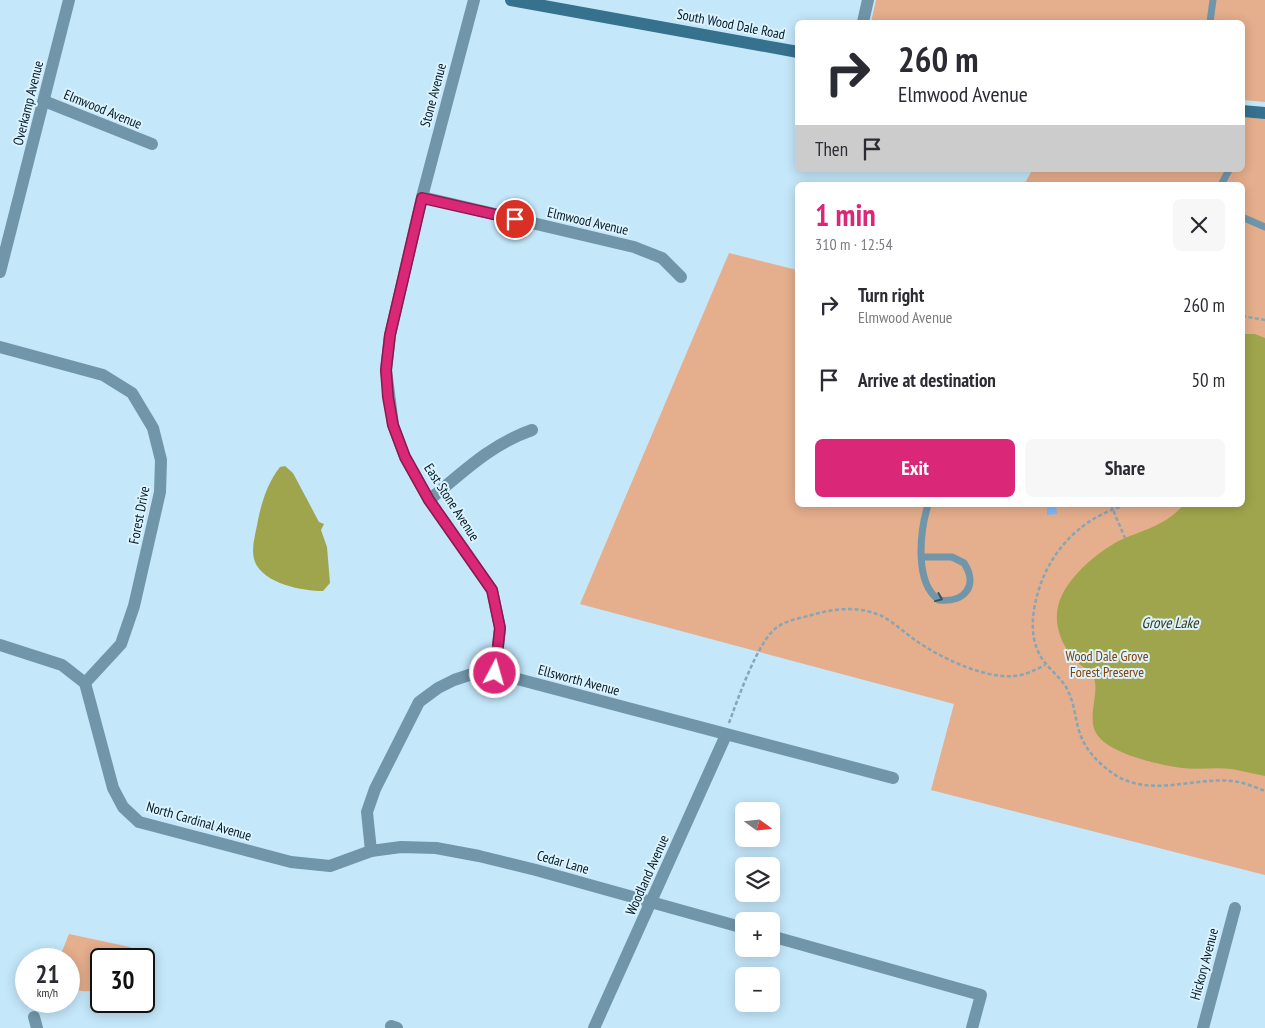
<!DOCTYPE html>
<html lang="en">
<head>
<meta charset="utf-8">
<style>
  body { margin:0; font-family:"PT Sans Narrow",sans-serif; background:#f7f7f7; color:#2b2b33; height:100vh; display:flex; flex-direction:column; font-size:19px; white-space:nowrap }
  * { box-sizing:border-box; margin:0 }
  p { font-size:16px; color:#7c7c81 }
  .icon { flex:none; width:28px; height:28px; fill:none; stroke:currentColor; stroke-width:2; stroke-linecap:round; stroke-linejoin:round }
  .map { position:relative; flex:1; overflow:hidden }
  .panel { position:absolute; left:795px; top:182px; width:450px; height:325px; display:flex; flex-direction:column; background:#fff; border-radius:8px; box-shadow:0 2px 12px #0003 }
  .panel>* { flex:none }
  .hud { position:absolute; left:795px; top:20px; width:450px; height:152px; border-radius:8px; box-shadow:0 2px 12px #0003; background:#fff; color:#2b2b33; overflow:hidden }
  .needle { width:32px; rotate:105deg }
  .tools { position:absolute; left:735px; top:802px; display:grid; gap:10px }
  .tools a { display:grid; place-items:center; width:45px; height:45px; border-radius:8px; background:#fff; box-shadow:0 2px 12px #0003; font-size:25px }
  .speed { position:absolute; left:15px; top:948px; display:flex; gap:10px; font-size:25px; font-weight:700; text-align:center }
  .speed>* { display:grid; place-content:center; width:65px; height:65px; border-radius:50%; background:#fff; box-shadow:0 2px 12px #0003; line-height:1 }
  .speed small { font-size:12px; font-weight:400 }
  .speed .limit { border:2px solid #111; border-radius:8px; background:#fff; color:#111 }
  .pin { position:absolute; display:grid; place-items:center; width:42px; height:42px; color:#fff; margin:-21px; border:2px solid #fff; border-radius:50%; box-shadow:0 1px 5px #0007 }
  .me { position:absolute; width:55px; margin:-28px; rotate:6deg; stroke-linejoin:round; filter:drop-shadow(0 0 4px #0008) }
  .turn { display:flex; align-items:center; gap:18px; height:105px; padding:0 20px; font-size:22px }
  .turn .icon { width:65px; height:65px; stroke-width:2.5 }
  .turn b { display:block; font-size:35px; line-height:42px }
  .then { display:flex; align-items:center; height:48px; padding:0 20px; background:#0003; gap:10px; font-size:19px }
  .round { display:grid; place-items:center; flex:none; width:52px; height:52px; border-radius:8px; background:#f7f7f7 }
  .headline { display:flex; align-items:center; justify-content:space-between; height:85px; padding:0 20px }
  h1 { font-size:30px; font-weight:800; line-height:38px; color:#db2777 }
  .action { display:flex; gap:10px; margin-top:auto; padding:10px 20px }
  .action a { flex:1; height:58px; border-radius:8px; background:#db2777; color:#fff; font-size:20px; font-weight:800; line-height:58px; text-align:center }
  .action a+a { background:#f7f7f7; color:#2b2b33 }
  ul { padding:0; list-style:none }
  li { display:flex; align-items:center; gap:15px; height:75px; padding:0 20px }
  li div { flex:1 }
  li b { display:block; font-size:19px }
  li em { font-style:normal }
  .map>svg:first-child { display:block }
  .green { fill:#e5ae8d }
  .water { fill:#9fa54c }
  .building { fill:#7fb9fb }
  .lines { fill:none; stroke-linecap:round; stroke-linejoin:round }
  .path { stroke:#86a5b5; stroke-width:2.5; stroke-dasharray:4 2.5; stroke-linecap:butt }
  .service { stroke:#7196aa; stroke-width:7 }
  .minor { stroke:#7196aa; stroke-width:12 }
  .secondary { stroke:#36718e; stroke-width:12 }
  .oneway { stroke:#345261 }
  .route-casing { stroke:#8e194d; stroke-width:12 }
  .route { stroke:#db2777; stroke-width:9 }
  .labels { text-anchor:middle; stroke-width:4; stroke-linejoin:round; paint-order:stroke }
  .street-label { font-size:14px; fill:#031a25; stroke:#dbf2ff }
  .park-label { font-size:14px; fill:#864004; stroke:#dbf2ff }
  .water-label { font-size:15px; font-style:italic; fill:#373913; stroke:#dbf2ff }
</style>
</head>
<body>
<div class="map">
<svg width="1265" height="1028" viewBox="0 0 1265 1028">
  <rect width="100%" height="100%" fill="#c4e7fa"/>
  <!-- green -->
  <g class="green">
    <polygon points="876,0 1265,0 1265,102 1243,100 1242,22 871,22"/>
    <polygon points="1243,117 1265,119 1265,875 931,790 954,704 580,604 729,253 797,270 798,505 1242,505 1242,185 1024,185 1032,170 1242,170"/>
    <path d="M 69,934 L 130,947 L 144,959 L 101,959 L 101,989 C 86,992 80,994 69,983 L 69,959 L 63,959 L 61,954 Z"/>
  </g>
  <!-- water -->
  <g class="water">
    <path d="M 1243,334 L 1255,334 L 1265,338 L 1265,776 C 1254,774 1243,771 1232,769 C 1215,767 1198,770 1182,768 C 1160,765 1108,754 1096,733 C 1086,715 1102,689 1092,674 C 1088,669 1081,666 1077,662 C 1059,644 1050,617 1063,593 C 1075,571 1102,548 1125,538 C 1150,528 1164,525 1184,505 L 1242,505 Z"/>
    <path d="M 285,466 L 293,473 L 319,522 L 324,524 L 321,530 L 327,547 L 330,583 L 323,591 C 303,591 264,584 255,562 C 250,549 256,533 258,520 C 262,501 268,482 280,467 Z"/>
  </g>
  <!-- building -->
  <polygon class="building" points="1047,505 1056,505 1057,514 1047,515"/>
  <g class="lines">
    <!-- path -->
    <g class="path">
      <polyline points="1242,316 1265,320"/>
      <polyline points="1111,505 1125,538"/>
      <path d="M 1126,505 C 1076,519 1042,559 1034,610 C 1032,624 1032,638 1038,651 C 1045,668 1062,676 1069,693 C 1074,704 1075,716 1078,727 C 1083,748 1098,764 1117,776 C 1153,797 1194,777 1232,781 C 1243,782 1255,787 1265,791"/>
      <path d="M 729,723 C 737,701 758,641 776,628 C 786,620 802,618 815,614 C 833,609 853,607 871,612 C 889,617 901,630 915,640 C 939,657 984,679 1014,676 C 1026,675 1035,670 1045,665"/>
    </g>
    <!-- service -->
    <g class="service">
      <polyline points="1210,22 1213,0"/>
      <polyline points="1221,185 1229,170"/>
      <polyline points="1242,217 1265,227"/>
      <path d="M 923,557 L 952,557 L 964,563 C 979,586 964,603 939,600 C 914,583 920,531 928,505"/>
    </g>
    <!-- minor -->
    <g class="minor">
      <polyline points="474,0 422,197 390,335 386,370 393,425 405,457 429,500 492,590 500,628 495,673"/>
      <polyline points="863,22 868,0"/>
      <polyline points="44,101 152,144"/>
      <polyline points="422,197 634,247 662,258 681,277"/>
      <polyline points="0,272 69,0"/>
      <polyline points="0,347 103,375 132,393 153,428 161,460 160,492 134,606 121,644 85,683"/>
      <path d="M 429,500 C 462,473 491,444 532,430"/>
      <polyline points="0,645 62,665 85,683 113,788 123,807 139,822 291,862 330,866 371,851 401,847 436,848 479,856 536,870 744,928"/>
      <polyline points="371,851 367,812 375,789 419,702 438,688 454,680 478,672 495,673 893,778"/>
      <polyline points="771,936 981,995 972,1028"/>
      <polyline points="34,1017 37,1028"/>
      <polyline points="391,1026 397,1028"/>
      <polyline points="594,1028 726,735"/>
      <polyline points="1203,1028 1235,908"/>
    </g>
    <!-- secondary -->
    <g class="secondary">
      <polyline points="511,0 798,52"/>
      <polyline points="1242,111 1265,113"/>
    </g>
  </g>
  <!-- one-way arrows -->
  <defs><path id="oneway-chevron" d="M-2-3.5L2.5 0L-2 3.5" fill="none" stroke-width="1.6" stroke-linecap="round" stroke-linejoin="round" transform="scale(1.25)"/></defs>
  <use class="oneway" href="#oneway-chevron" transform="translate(939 598) rotate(22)"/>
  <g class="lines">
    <defs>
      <polyline id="route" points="495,673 500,628 492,590 429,500 405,457 393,425 388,397 386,370 390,335 422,198 515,219"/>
    </defs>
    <!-- route casing -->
    <use href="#route" class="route-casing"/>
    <!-- route -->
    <use href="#route" class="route"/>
  </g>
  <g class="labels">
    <!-- street labels -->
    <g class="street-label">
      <text transform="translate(731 24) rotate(11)" y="5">South Wood Dale Road</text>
      <text transform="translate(433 95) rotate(-75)" y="5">Stone Avenue</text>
      <text transform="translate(28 103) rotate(-76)" y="5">Overkamp Avenue</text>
      <text transform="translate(103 109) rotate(22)" y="5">Elmwood Avenue</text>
      <text transform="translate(588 221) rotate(13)" y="5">Elmwood Avenue</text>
      <text transform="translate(452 502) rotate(57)" y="5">East Stone Avenue</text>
      <text transform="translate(139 515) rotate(-79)" y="5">Forest Drive</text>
      <text transform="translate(579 680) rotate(15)" y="5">Ellsworth Avenue</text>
      <text transform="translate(199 821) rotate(16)" y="5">North Cardinal Avenue</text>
      <text transform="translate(563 862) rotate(16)" y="5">Cedar Lane</text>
      <text transform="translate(647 875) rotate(-66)" y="5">Woodland Avenue</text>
      <text transform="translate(1204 964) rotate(-75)" y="5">Hickory Avenue</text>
    </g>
    <!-- park labels -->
    <g class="park-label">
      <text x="1107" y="661">Wood Dale Grove<tspan x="1107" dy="16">Forest Preserve</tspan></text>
    </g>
    <!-- water labels -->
    <g class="water-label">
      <text x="1170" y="628">Grove Lake</text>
    </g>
  </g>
</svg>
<div class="tools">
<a><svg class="needle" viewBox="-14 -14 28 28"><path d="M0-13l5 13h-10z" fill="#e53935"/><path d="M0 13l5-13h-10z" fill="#7c7c81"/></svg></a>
<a><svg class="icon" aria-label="layers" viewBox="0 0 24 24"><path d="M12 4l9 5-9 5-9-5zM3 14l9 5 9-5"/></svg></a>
<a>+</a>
<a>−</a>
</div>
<div class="speed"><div>21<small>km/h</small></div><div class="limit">30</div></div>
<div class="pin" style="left:515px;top:219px;background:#d93025"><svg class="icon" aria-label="arrive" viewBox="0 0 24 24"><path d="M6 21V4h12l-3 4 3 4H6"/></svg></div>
<svg class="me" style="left:495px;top:673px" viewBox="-20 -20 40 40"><circle r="17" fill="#db2777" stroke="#fff" stroke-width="3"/><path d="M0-11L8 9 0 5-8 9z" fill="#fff"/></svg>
<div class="hud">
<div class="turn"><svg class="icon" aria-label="right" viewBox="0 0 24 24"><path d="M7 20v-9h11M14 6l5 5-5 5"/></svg><div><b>260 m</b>Elmwood Avenue</div></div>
<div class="then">Then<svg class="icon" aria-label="arrive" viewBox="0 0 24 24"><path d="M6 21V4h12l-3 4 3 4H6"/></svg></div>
</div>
<section class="panel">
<div class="headline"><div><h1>1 min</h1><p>310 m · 12:54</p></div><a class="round"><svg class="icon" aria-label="close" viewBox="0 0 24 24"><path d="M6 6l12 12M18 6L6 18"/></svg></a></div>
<ul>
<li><svg class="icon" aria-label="right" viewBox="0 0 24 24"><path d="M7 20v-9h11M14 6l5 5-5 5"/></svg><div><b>Turn right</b><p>Elmwood Avenue</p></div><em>260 m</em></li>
<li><svg class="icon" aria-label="arrive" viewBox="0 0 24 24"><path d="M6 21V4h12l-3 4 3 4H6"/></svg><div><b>Arrive at destination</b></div><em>50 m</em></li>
</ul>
<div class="action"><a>Exit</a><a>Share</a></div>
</section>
</div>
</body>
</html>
